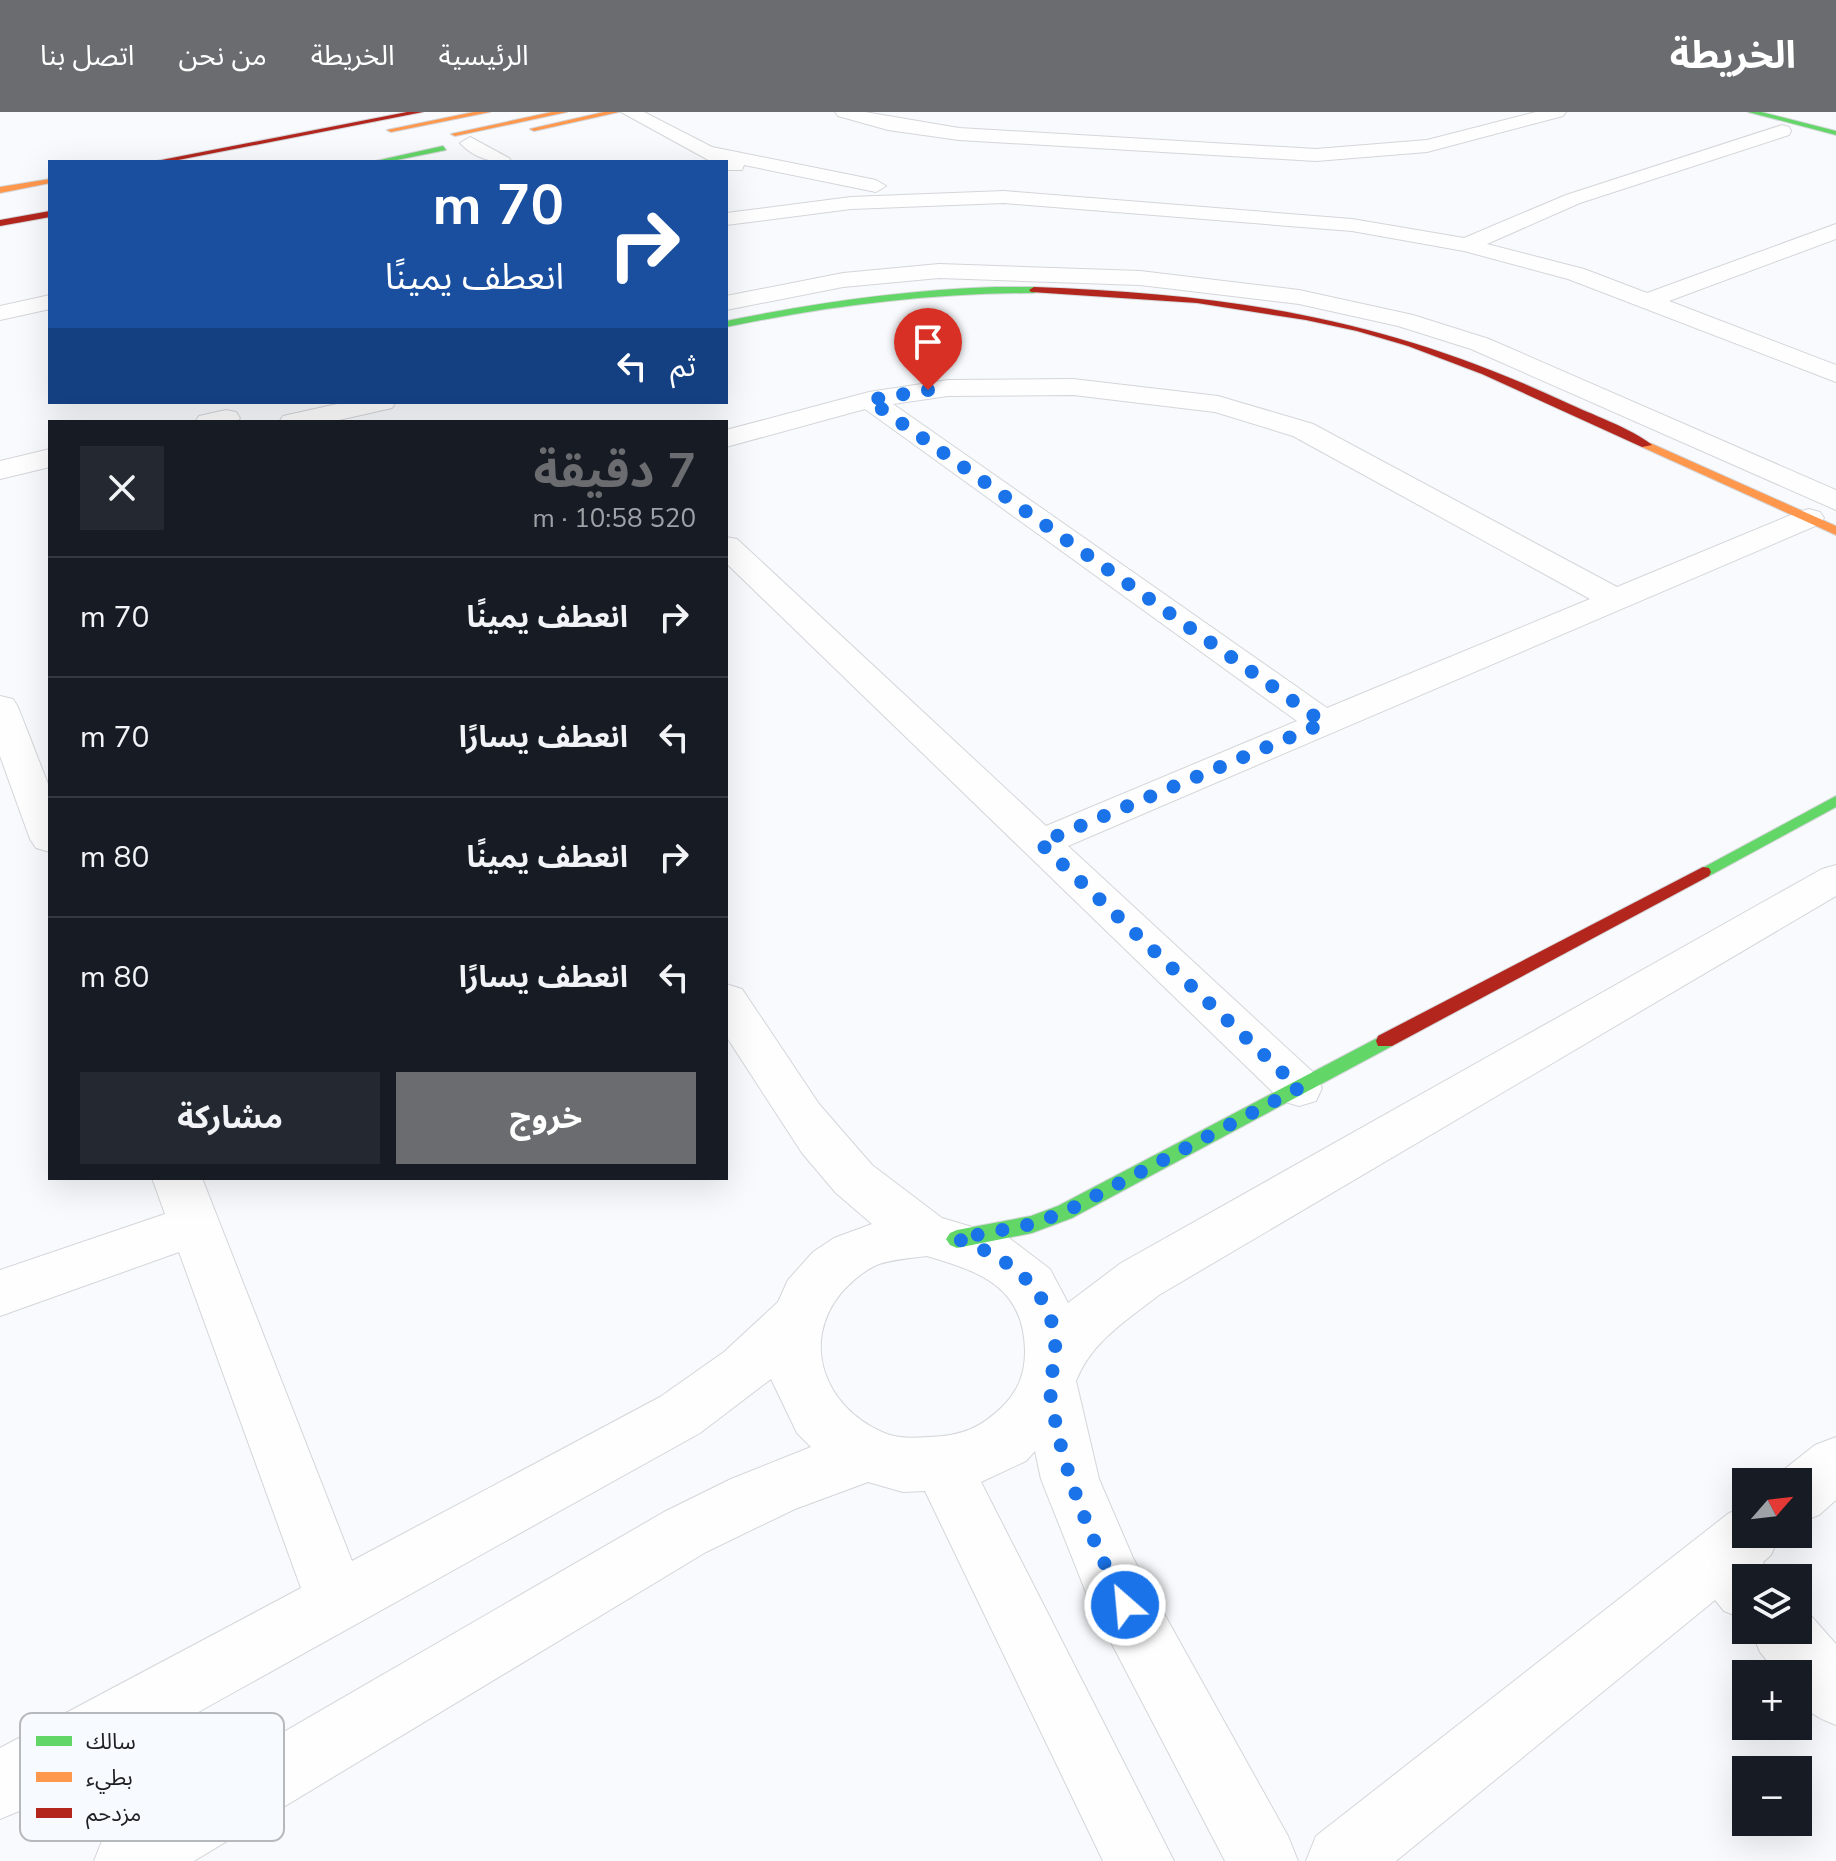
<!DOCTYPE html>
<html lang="ar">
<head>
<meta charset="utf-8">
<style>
  body { margin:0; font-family:"Nunito Sans","Noto Sans Arabic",sans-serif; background:#242831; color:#f1f3f6; direction:rtl; height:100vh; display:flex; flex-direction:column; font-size:30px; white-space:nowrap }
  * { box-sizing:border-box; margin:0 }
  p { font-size:26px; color:#9ea1a6 }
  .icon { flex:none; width:44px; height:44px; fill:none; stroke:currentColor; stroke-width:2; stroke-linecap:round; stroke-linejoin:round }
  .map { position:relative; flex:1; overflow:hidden; direction:ltr }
  .side { position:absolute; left:48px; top:308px; width:680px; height:760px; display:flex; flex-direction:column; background:#171b24; border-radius:0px; box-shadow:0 8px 32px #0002; direction:rtl }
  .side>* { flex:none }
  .guide { position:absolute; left:48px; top:48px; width:680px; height:244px; border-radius:0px; box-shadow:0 8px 32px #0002; direction:rtl; background:#1a4fa0; color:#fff; overflow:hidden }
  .needle { width:52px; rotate:62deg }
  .fabs { position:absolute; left:1732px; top:1356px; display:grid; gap:16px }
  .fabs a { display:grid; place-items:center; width:80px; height:80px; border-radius:0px; background:#171b24; box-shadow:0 8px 32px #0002; font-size:40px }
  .pin { position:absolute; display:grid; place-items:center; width:68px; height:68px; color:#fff; margin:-82px -34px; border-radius:50% 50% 50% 0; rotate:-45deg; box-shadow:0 0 8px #0007 }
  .pin .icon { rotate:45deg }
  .me { position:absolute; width:88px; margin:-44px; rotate:333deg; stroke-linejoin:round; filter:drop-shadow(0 0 6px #0008) }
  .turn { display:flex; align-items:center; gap:28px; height:168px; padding:0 32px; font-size:36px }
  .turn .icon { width:104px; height:104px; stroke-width:2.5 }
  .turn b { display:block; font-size:56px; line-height:68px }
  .then { display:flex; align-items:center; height:76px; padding:0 32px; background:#0003; gap:16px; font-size:30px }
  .round { display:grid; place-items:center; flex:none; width:84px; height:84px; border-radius:0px; background:#242831 }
  .headline { display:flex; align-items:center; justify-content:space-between; height:136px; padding:0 32px }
  h1 { font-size:48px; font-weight:700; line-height:60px; color:#6a6c6f }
  .cta { display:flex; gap:16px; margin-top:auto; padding:16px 32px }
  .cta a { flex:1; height:92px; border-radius:0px; background:#6a6c6f; color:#fff; font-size:32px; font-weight:700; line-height:92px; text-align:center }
  .cta a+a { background:#242831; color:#f1f3f6 }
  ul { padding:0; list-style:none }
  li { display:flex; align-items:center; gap:24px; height:120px; padding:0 32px; border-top:2px solid #363941 }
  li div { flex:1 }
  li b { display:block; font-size:30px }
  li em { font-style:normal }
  header { display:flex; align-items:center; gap:48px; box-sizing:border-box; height:112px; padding:0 40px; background:#6a6c6f; color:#fff }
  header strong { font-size:38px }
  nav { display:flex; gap:44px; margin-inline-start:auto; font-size:28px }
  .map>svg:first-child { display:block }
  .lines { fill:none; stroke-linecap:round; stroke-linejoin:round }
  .street-casing { stroke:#d4d6d9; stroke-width:2 }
  .fast-casing { stroke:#d4d6d9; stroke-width:2 }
  .slow-casing { stroke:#d4d6d9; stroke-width:2 }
  .jam-casing { stroke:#d4d6d9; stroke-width:2 }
  .street { fill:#fefeff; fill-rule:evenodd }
  .fast { fill:#63d668; fill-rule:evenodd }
  .slow { fill:#ff974d; fill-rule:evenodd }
  .jam { fill:#b3261e; fill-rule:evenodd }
  .route { stroke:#1a73e8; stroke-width:14; stroke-dasharray:0 25.2 }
  .key { fill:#f7fafe; stroke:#b6b9bc; stroke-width:2 }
  .key-label { font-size:22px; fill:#1e2023 }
</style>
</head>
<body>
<header>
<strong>الخريطة</strong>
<nav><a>الرئيسية</a><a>الخريطة</a><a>من نحن</a><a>اتصل بنا</a></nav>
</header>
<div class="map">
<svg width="1836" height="1749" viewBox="0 0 1836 1749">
  <rect width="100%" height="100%" fill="#f8fafd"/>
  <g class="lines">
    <defs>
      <g id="street">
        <polygon points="621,0 644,0 712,35 876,68 886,74 876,80 744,53 742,58 728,58 726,50 712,50"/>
        <polygon points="835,0 865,0 959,16 1316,37 1427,28 1536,0 1566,0 1563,4 1427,40 1316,49 959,28 888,18 838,4"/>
        <polygon points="1782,13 1789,15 1791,19 1789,23 1580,91 1487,132 1584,157 1647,181 1836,112 1836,127 1669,189 1836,253 1836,270 1568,167 1464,139 1352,119 1004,91 851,97 726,113 726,101 851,85 1004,79 1352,107 1464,126 1566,83"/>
        <path d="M 470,25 L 509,46 L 512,50 C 491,50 475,47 460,31 Z"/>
        <polygon points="939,152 1140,159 1299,178 1413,203 1489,227 1836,378 1836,398 1471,237 1398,214 1299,192 1140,173 939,166 843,175 726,198 726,184 843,161"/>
        <polygon points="50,183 50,197 0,208 0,194"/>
        <path d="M 1073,267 L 1218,284 L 1313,312 L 1617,475 L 1798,400 L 1809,397 L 1820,400 L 1824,406 L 1820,412 L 1068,734 L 1316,963 L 1322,976 L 1316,989 L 1299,994 L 1282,989 L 726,451 L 726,425 L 737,427 L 1046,714 L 1297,609 L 865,297 L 726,335 L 726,318 L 869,280 L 948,268 ZM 1073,283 L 1215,300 L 1293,324 L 1590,487 L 1327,596 L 893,292 L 948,284 Z"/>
        <polygon points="346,290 396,290 392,296 330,310 279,310 283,304"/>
        <polygon points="226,298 236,300 240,306 237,310 195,310 199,304"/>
        <polygon points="50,337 50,355 0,367 0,349"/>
        <polygon points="0,584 13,587 18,595 50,677 50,740 36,736 30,727 0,644"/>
        <path d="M 1836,753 L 1836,784 L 1159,1183 C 1127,1208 1091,1230 1076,1269 L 1099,1367 L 1133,1446 L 1288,1724 L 1298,1749 L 1225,1749 L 1089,1488 L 1041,1367 L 1035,1339 L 1026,1349 L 981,1370 L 1174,1749 L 1103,1749 L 925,1379 L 903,1380 L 868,1370 L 795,1397 L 706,1440 L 194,1749 L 94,1749 L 104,1724 L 664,1400 L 731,1367 L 811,1335 L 797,1321 L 771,1267 L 700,1321 L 24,1697 L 0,1707 L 0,1636 L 301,1476 L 179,1140 L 0,1204 L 0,1158 L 165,1102 L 152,1066 L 202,1066 L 352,1449 L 660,1285 L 724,1240 L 778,1190 L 788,1168 L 813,1140 L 834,1126 L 872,1112 L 836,1081 L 802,1041 L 726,924 L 726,872 L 742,877 L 819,992 L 872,1053 L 942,1106 L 1009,1126 L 1050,1157 L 1068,1191 L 1121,1151 L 1822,757 ZM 927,1144 C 981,1160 1024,1175 1025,1239 C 1025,1261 1019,1277 1004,1293 C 981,1316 962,1324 929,1325 C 913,1326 897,1327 882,1320 C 825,1295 800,1231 841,1181 C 852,1169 864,1158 879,1152 C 894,1147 911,1146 927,1144 Z"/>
        <polygon points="1836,1325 1836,1388 1819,1403 1798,1411 1798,1370 1774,1370 1777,1363 1815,1333"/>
        <polygon points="1746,1395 1746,1422 1780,1422 1771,1443 1763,1450 1772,1466 1746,1466 1746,1508 1724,1499 1715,1488 1396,1749 1306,1749 1316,1724 1729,1401"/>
        <path d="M 1798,1493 L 1804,1496 L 1836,1532 L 1836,1613 C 1806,1601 1798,1595 1798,1562 L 1778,1562 L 1760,1540 L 1751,1518 L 1798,1518 Z"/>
      </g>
      <g id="fast">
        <polygon points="1748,0 1761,0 1836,19 1836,23"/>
        <polygon points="443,34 446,38 387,50 371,50"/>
        <path d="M 995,175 L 1034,175 L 1039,178 L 1034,181 C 930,181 828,194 726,215 L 726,209 C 815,191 904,178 995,175 Z"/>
        <polygon points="1836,684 1836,695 1709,764 1703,765 1695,760"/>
        <polygon points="1385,922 1392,924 1394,929 1392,934 1072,1106 1032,1121 957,1136 950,1133 946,1127 950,1121 957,1118 1031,1104 1058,1094"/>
      </g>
      <g id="slow">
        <polygon points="474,0 490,0 391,20 387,18"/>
        <polygon points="552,0 567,0 455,24 451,22"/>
        <polygon points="604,0 619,0 534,19 530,17"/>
        <polygon points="50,67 50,71 0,81 0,75"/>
        <polygon points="1642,331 1650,331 1836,414 1836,423 1642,335"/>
      </g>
      <g id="jam">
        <polygon points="407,0 423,0 168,50 151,50"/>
        <polygon points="50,99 50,105 0,114 0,108"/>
        <path d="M 1034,175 C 1230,182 1386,206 1565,290 C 1590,302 1631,316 1652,333 L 1642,335 L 1482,262 L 1408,234 L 1357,219 L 1306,208 L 1197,191 L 1031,180 L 1029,178 Z"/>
        <polygon points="1703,755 1709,756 1711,760 1709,764 1392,934 1378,934 1376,929 1378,924"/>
      </g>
    </defs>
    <!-- street casing -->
    <use href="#street" class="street-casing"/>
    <!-- fast casing -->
    <use href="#fast" class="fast-casing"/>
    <!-- slow casing -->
    <use href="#slow" class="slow-casing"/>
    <!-- jam casing -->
    <use href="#jam" class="jam-casing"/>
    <!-- street -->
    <use href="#street" class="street"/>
    <!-- fast -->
    <use href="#fast" class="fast"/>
    <!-- slow -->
    <use href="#slow" class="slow"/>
    <!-- jam -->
    <use href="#jam" class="jam"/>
  </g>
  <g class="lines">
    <!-- route -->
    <path class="route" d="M 928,278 L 869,288 L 1324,611 L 1040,731 L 1299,976 L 1065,1100 L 1032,1112 L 957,1127 C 1010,1145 1059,1181 1055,1244 C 1055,1254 1050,1264 1050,1274 C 1050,1289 1055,1307 1058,1322 C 1072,1382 1097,1439 1125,1493"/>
  </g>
  <!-- legend -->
  <rect x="20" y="1601" width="264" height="128" rx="12" class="key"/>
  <rect x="36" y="1624" width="36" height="10" fill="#63d668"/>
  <rect x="36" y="1660" width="36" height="10" fill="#ff974d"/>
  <rect x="36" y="1696" width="36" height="10" fill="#b3261e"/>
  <g class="key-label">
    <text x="86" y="1637">سالك</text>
    <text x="86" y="1673">بطيء</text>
    <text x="86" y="1709">مزدحم</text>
  </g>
</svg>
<div class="fabs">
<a><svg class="needle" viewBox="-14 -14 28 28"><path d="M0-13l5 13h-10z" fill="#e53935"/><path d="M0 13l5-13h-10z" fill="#9ea1a6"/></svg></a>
<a><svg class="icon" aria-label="layers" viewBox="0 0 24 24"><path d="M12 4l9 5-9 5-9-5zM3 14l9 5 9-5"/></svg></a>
<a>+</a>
<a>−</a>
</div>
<div class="pin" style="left:928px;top:278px;background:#d93025"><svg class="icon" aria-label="arrive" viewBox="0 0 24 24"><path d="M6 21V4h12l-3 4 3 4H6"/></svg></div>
<svg class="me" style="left:1125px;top:1493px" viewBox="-20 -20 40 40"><circle r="17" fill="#1a73e8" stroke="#fff" stroke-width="3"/><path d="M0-11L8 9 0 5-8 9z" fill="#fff"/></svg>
<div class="guide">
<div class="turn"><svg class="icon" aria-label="right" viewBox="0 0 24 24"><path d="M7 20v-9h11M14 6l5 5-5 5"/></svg><div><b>70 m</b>انعطف يمينًا</div></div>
<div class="then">ثم<svg class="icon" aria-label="left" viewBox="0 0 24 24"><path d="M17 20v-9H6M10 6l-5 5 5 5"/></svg></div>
</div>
<section class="side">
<div class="headline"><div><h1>7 دقيقة</h1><p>520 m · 10:58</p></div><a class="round"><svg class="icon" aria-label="close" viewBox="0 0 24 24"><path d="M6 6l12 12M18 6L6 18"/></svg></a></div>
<ul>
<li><svg class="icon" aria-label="right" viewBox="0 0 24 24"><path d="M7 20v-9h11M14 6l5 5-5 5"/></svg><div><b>انعطف يمينًا</b></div><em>70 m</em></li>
<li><svg class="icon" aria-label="left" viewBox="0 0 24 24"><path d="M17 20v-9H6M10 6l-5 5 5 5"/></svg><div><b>انعطف يسارًا</b></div><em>70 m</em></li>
<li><svg class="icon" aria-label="right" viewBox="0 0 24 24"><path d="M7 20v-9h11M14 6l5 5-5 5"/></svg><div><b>انعطف يمينًا</b></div><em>80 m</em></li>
<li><svg class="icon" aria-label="left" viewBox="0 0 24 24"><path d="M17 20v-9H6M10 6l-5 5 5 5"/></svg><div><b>انعطف يسارًا</b></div><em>80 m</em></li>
</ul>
<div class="cta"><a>خروج</a><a>مشاركة</a></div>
</section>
</div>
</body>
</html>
